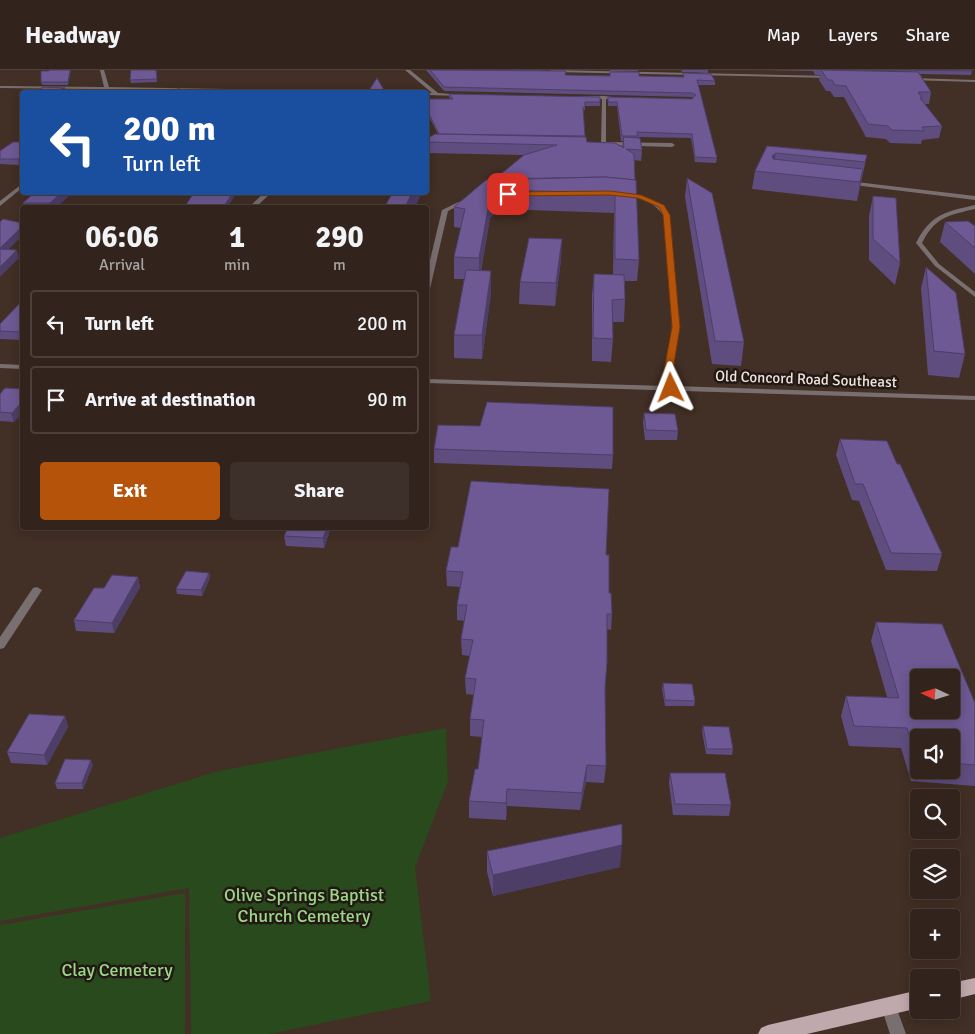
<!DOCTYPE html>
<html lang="en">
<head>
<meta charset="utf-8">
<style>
  body { margin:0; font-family:Signika,sans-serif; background:#3d2f29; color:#f1f3f6; height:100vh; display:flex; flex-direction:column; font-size:19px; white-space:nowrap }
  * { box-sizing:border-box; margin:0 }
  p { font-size:16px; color:#a8a4a3 }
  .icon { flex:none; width:28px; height:28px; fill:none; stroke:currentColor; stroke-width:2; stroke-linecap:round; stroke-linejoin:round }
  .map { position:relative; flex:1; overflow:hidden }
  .side { position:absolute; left:20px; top:135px; width:409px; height:325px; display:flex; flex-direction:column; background:#32231c; border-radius:5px; box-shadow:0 2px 12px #0003,0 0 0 1px #4d403b }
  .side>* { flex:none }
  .hud { position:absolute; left:20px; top:20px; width:409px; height:105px; border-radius:5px; box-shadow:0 2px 12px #0003,0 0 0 1px #4d403b; background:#1a4fa0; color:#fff; overflow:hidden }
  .needle { width:32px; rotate:274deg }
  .controls { position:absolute; left:910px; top:599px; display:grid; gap:10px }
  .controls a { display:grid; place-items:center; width:50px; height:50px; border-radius:5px; background:#32231c; box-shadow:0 2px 12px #0003,0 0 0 1px #4d403b; font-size:25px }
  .pin { position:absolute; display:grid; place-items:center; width:42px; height:42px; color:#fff; margin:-21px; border-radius:10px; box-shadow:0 2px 8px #0006 }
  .me { position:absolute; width:55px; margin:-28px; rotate:358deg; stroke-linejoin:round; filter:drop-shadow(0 0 4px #0008) }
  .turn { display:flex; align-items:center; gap:18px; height:105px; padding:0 20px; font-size:22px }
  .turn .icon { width:65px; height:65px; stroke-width:2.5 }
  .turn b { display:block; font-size:35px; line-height:42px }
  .eta { display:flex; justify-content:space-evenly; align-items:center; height:85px; text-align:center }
  .eta b { font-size:30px; font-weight:700; line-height:35px }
  .cta { display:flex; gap:10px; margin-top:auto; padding:10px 20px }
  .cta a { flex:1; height:58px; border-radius:5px; background:#b45309; color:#fff; font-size:20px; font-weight:700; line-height:58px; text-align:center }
  .cta a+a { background:#3d2f29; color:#f1f3f6 }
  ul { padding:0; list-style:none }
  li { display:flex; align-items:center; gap:15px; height:68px; margin:0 10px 8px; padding:0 10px; border:2px solid #4d403b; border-radius:5px }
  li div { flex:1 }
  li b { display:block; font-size:19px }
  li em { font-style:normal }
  header { display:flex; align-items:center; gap:30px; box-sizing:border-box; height:70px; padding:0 25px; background:#32231c; border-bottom:1px solid #4d403b }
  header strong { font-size:24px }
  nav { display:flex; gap:28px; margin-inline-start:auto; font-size:18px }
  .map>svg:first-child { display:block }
  .green { fill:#294a1d }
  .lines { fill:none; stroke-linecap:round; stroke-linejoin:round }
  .street { fill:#7a6f70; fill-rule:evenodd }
  .primary { fill:#c0a9ac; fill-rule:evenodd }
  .wall { fill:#5f4d7f; fill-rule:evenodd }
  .shaded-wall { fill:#4d3e68 }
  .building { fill:#6e5994; stroke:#4d3e68; fill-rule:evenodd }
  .route { fill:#b45309; stroke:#753606 }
  .labels { text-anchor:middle; stroke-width:5; stroke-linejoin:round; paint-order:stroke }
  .street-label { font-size:15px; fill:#f0e3dc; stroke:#221915 }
  .near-park-label { font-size:18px; fill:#9bd787; stroke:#221915 }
</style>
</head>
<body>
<header>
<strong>Headway</strong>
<nav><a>Map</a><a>Layers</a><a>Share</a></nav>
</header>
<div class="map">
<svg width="975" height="964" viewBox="0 0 975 964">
  <rect width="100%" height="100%" fill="#422f25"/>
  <!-- green -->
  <g class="green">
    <polygon points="446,658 448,712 415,797 431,931 269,964 191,964 189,818 0,851 0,768 219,701"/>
    <polygon points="185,823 185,964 0,964 0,855"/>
  </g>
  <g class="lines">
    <!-- street -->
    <g class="street">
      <polygon points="100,0 104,0 109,17 337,21 339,22 0,18 0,16 104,17"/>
      <polygon points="405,0 410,0 438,23 465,25 463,26 426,25 426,23 432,23"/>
      <polygon points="551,0 832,6 834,7 832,8 552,2 550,1"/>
      <polygon points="911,8 975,10 975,12 909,10"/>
      <polygon points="575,26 604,26 622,28 606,29 606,72 672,73 675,75 672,77 601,75 602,29 573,28"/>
      <polygon points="848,111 975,126 975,130 846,114 845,113"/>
      <polygon points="22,114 22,118 0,136 0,131"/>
      <polygon points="265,122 272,122 255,138 248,138"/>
      <path d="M 623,122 C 642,125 658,128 669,145 L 680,257 L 673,300 L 675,316 L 975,326 L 975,330 L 426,313 L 426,309 L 667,316 L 665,300 L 672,257 L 663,145 C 653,130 637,128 621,125 L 620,124 Z"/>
      <polygon points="469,127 474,128 448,141 429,223 426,225 426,207 442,140"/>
      <path d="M 975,135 L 975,139 C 949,145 935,147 922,173 L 939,194 L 975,222 L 975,227 L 935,196 L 916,173 C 931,144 945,142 975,135 Z"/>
      <polygon points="0,294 22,295 22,299 0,298"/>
      <polygon points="37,517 42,520 4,578 0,579 0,567 33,518"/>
      <polygon points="889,929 894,931 906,964 890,964 881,936 884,931"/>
    </g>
    <!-- primary -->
    <g class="primary">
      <polygon points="975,908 975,924 951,930 951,913"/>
      <polygon points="919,920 919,938 807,964 758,964 761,958 768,955"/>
    </g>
  </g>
  <!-- wall -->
  <g class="wall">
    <polygon points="49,0 71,0 68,15 42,15 41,12 49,1"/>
    <polygon points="156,0 157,12 131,13 130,10"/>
    <polygon points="426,0 539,0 565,5 683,7 683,3 715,11 715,15 698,15 717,88 716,93 695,92 691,68 638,67 642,80 641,91 634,90 639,190 637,211 625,211 625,229 624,252 613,252 613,269 611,292 592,291 592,225 594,204 613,204 614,143 500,139 490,148 481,201 491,201 491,223 482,289 454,288 454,265 464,209 454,209 454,187 461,158 454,157 454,137 495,109 524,85 426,83 426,69 438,64 426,41 426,29 450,29 449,27 449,24 600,27 600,36 585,36 585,40 583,40 585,67 587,72 622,77 623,71 621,71 617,36 608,36 608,27 692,29 693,28 692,27 444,21"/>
    <rect x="610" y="0" width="28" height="1"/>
    <polygon points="681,0 708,0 708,3 682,2"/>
    <polygon points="757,0 971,0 972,1 971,5 920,4 931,22 929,34 924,34 942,56 939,68 922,70 921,74 890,73 886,69 866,67 844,27 834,27 830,21 826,21 819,10 820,5 815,5 813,1"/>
    <polygon points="22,72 22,91 19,95 0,94 0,81"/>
    <polygon points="767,76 867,85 857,131 752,119 755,101"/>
    <polygon points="687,108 744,272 741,296 712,294 685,127"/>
    <polygon points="35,122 71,122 71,124 55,138 24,138 23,133"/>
    <polygon points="873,126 900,193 895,215 869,190 869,146"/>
    <polygon points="945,152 975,156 975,204 940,172"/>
    <polygon points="561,190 555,236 519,234 520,212"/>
    <polygon points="926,197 965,284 959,308 928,305 921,218"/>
    <polygon points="22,231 22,270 0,269 0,254"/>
    <polygon points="5,318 14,352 0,351 0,324"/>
    <polygon points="644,343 678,361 677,370 645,370 643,353"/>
    <polygon points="840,369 897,394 942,484 937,501 886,500 859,431 852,430 836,385"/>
    <polygon points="434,379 613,385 612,399 434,393"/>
    <polygon points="22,418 22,434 19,422"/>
    <polygon points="288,458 330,458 330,460 324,478 286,476 284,466"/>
    <polygon points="606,485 609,523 612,544 611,560 607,559 606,608 605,621 606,696 604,713 586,712 580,740 507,736 506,750 469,748 469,731 478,699 482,667 470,666 470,649 474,625 466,624 465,608 470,586 462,585 461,569 465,551 457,550 457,535 460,517 447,516 446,501"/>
    <polygon points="209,503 210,508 202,526 177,524 176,519"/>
    <polygon points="138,507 140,517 114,563 76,561 74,550 104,518"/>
    <path d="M 876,552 L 975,633 L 975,716 L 911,711 L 901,678 L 849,676 L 841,646 L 846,626 L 887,627 L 871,571 ZM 919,668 L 951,668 L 951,700 L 919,700 Z"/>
    <polygon points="663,613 695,631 694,636 665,636 662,619"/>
    <polygon points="65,646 68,657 47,695 11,693 7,682"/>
    <polygon points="703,656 733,679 732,685 706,684 702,661"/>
    <polygon points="93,695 83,719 57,719 55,713"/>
    <polygon points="670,703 731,735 729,746 673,745 669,713"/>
    <polygon points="487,781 620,797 493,826 487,802"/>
  </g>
  <!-- shaded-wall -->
  <g class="shaded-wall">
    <polygon points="70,0 71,0 68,15 68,12"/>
    <polygon points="65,18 66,21 60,22 51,22"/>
    <polygon points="776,83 773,101 772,86"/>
    <polygon points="22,85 22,91 19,95 18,89"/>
    <polygon points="863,99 860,118 857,131 860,112"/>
    <polygon points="500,120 500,139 490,148 479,209 479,188 490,128"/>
    <polygon points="62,122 71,122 71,124 55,138 51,138 50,133"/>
    <polygon points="233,122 237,122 227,138 223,138"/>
    <polygon points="412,122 422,122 415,138 405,138"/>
    <polygon points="22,157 22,166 1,187 0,178"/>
    <polygon points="562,169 561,190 555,236 556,213"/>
    <polygon points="17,180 19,188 0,207 0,197"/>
    <polygon points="491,201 491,223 482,289 482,265"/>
    <polygon points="22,332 22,344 14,352 12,343"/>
    <polygon points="327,458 330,458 330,460 324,478 323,468"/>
    <polygon points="209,503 210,508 202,526 201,520"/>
    <polygon points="138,507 140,517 114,563 112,553"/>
    <polygon points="65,646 68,657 47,695 44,685"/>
    <polygon points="91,690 93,695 83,719 82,713"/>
    <polygon points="587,695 586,712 580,740 582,723"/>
    <polygon points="507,719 507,736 506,750 506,733"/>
    <polygon points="622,775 620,797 493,826 493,805"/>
  </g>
  <!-- building -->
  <g class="building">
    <polygon points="49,0 70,0 68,12 41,12 41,1 49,1"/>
    <polygon points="131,0 156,0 157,9 130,10"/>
    <polygon points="430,0 566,1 565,5 610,6 610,2 639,2 639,6 684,7 683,3 711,4 715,11 697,10 717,88 695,87 692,64 637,62 638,66 622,66 617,32 608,32 608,27 692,29 696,25 692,23 444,17"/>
    <polygon points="821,0 918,2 931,22 918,22 922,28 920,28 942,56 922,57 924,61 892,60 888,56 868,54 846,16 835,15 832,10 828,10"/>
    <polygon points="849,0 911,0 912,1"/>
    <polygon points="913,0 971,0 972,1"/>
    <polygon points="377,8 385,22 368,22"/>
    <polygon points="42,17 65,18 51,22 42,22"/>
    <polygon points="179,18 180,22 173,22"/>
    <polygon points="449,24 600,27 600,32 585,32 585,37 583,37 585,66 439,64 426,38 426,29 453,29"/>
    <polygon points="435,64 586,67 587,72 615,73 624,78 623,67 640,68 642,80 626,79 634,84 635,110 605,107 495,109 524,85 557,75 426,72 426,69"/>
    <polygon points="13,72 22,72 22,85 18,89 0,89 0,81"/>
    <polygon points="767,76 867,85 865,92 776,83 772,86 773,89 863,99 860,112 755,101"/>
    <polygon points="605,107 636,110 639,190 615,189 615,123 500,120 490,128 479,188 454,187 465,139 454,137 486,110"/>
    <polygon points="687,108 712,123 744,272 715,271"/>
    <polygon points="35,122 62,122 50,133 23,133"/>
    <polygon points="213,122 233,122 223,138 184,138 193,124 212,124"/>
    <polygon points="393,122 412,122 405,138 384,138"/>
    <polygon points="873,126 896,128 900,193 873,169"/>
    <polygon points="3,149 22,153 22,157 0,178 0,152"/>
    <polygon points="968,151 975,156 975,178 945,152"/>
    <polygon points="529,168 562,169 556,213 520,212"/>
    <polygon points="0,179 17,180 0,197"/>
    <polygon points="926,197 956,223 965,284 934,281"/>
    <polygon points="466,200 491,201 482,265 454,265"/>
    <polygon points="594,204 624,205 625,229 612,230 613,269 593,268"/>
    <polygon points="22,231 22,262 0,261 0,254"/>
    <polygon points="5,318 22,319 22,332 12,343 0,342 0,324"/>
    <polygon points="487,332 613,337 613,385 434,379 438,355 480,356"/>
    <polygon points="644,343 675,344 678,361 646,360"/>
    <polygon points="840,369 887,371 897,394 900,394 942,484 891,483 863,414 855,414"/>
    <polygon points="471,411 609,419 606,485 609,485 609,523 611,523 612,544 607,544 607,592 605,617 606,696 587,695 582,723 507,719 506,733 469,731 475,699 478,699 484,650 470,649 476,609 465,608 473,570 461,569 467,535 457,535 463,502 446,501 451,477 458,477"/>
    <polygon points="288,458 327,458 323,468 284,466"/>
    <polygon points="186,501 209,503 201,520 176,519"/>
    <polygon points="112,505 138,507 112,553 74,550 94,518 104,518"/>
    <path d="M 876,552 L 942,554 L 975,633 L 975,695 L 951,693 L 951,668 L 919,668 L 919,691 L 917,691 L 907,658 L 854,656 L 846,626 L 899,628 ZM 919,608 L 951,608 L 951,640 L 919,640 Z"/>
    <polygon points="663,613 692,614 695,631 665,630"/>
    <polygon points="29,644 65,646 44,685 7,682"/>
    <polygon points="703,656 729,657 733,679 707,679"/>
    <polygon points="65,689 91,690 82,713 55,713"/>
    <polygon points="670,703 725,703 731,735 675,734"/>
    <polygon points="622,754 622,775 493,805 487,781"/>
  </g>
  <!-- route -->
  <polygon class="route" points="610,121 641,125 664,135 670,145 680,257 673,300 674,320 666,318 664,300 672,257 663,145 659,137 638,128 610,125 508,126 505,124 508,122"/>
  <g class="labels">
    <!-- street labels -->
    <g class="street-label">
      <text transform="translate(806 309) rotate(2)" y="5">Old Concord Road Southeast</text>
    </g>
    <!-- near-park labels -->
    <g class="near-park-label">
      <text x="304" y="831">Olive Springs Baptist<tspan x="304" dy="21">Church Cemetery</tspan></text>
      <text x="117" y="906">Clay Cemetery</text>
    </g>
  </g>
</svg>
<div class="controls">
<a><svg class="needle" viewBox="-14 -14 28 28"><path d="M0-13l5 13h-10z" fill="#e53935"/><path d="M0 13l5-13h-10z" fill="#a8a4a3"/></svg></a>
<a><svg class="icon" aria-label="sound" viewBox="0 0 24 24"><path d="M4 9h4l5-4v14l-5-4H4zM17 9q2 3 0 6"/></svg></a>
<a><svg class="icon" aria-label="search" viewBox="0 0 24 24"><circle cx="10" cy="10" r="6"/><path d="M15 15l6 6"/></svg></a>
<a><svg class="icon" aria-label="layers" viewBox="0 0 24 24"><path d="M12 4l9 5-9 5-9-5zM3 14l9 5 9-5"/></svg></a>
<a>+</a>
<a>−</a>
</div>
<div class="pin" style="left:508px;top:124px;background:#d93025"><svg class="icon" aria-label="arrive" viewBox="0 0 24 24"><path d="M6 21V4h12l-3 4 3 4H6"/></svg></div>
<svg class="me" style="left:671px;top:318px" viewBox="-20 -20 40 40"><path d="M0-17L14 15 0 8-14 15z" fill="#b45309" stroke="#fff" stroke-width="4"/></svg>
<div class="hud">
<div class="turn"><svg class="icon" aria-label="left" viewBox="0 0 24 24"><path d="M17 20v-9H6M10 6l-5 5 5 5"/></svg><div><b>200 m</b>Turn left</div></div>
</div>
<section class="side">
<div class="eta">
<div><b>06:06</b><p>Arrival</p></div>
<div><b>1</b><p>min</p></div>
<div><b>290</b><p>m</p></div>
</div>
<ul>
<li><svg class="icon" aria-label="left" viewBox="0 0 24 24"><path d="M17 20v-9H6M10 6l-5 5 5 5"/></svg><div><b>Turn left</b></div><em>200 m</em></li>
<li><svg class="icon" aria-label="arrive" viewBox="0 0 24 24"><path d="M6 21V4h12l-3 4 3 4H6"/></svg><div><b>Arrive at destination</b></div><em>90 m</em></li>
</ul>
<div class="cta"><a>Exit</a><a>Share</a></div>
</section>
</div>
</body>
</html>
